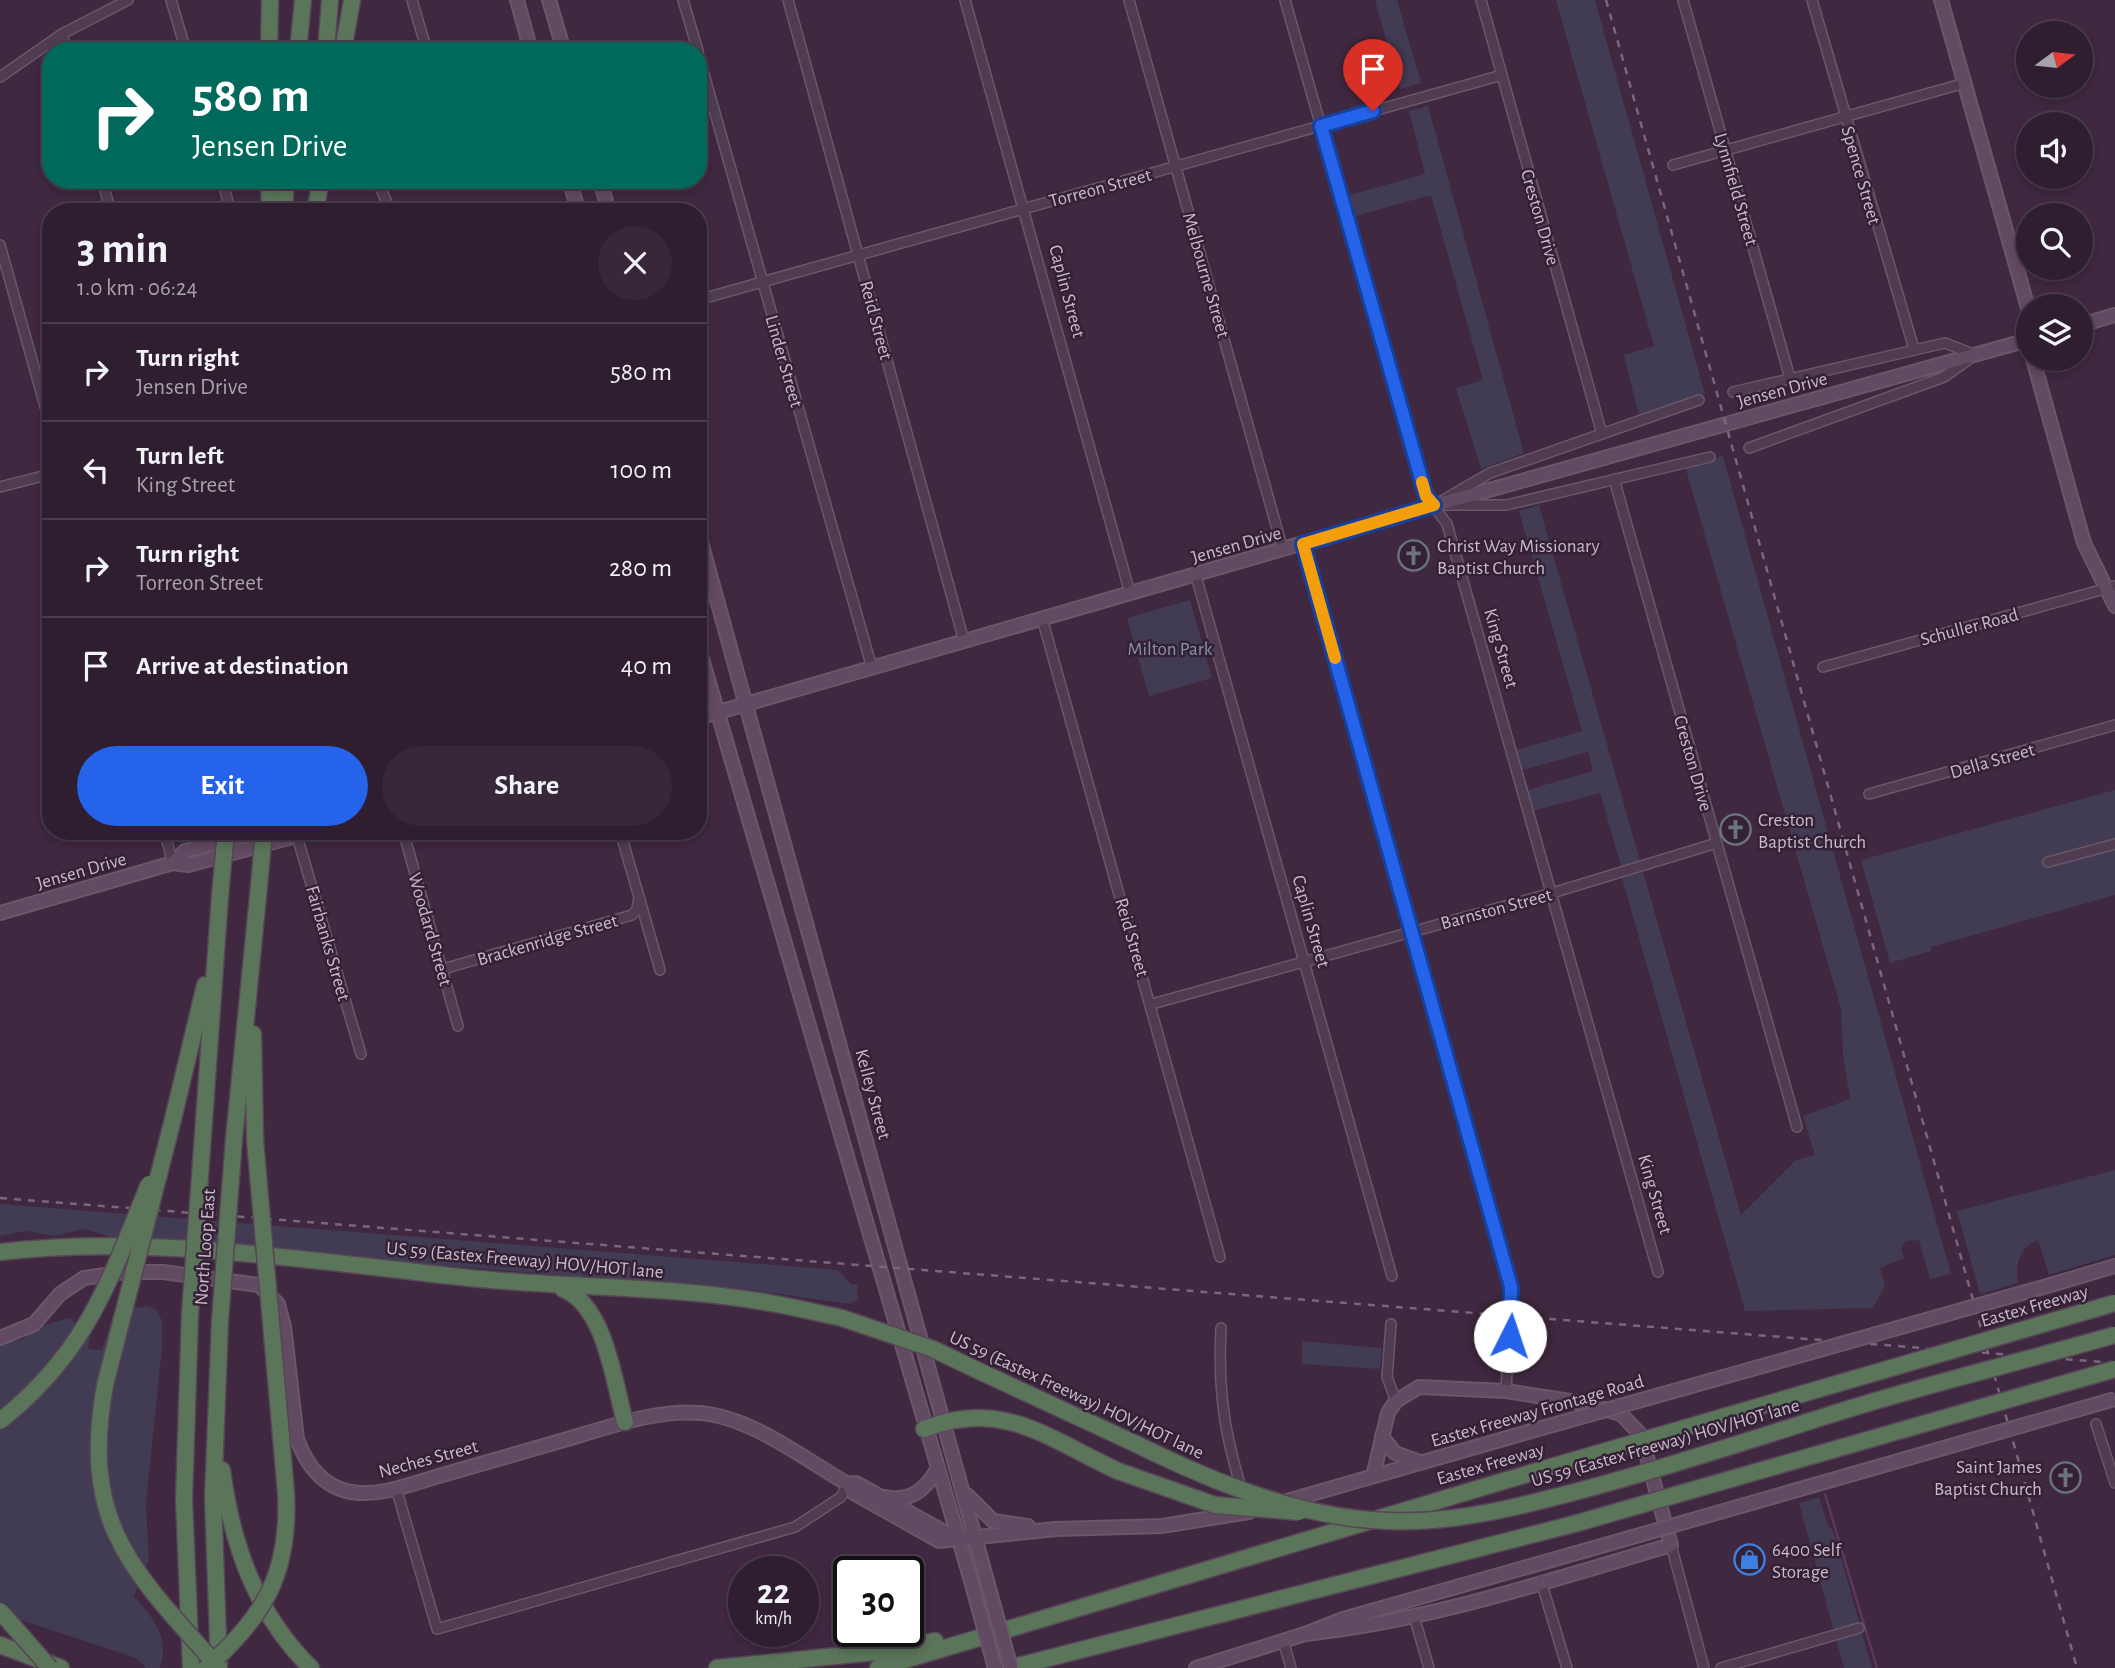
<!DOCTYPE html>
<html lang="en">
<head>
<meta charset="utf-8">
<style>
  body { margin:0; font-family:"Alegreya Sans",sans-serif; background:#372738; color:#f1f3f6; height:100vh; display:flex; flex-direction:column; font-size:26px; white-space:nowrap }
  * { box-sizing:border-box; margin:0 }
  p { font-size:23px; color:#a7a2ab }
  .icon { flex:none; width:38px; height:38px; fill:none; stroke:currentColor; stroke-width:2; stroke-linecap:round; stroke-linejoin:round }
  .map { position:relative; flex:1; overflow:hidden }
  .details { position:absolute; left:42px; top:203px; width:665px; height:637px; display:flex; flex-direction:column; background:#2f1e30; border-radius:28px; box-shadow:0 4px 10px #0003,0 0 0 2px #4a3c4c }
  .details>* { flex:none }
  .top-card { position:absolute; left:42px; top:42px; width:665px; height:147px; border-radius:28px; box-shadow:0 4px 10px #0003,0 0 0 2px #4a3c4c; background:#00695c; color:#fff; overflow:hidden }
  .needle { width:46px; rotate:75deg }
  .fabs { position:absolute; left:2016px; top:21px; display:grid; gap:14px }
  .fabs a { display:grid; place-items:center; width:77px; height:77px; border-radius:50%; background:#2f1e30; box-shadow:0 4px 10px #0003,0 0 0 2px #4a3c4c; font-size:35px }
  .speed { position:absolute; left:728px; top:1556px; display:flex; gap:14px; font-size:35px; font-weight:700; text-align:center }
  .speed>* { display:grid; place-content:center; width:91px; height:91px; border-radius:50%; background:#2f1e30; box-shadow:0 4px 10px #0003,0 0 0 2px #4a3c4c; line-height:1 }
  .speed small { font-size:18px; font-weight:400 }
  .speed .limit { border:4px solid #111; border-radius:10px; background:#fff; color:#111 }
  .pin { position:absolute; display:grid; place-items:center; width:60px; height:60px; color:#fff; margin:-72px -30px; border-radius:50% 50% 50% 0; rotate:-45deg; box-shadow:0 0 7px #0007 }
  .pin .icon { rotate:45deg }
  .me { position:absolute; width:77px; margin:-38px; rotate:4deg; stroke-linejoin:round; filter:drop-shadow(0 0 5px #0008) }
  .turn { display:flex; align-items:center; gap:24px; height:147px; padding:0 35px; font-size:32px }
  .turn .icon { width:91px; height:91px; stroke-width:2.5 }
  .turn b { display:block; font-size:49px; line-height:60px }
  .round { display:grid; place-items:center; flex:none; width:74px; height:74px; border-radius:37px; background:#372738 }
  .head { display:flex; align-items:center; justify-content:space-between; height:119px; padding:0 35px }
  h1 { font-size:42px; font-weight:700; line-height:52px }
  .primary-button { display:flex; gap:14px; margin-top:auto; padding:14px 35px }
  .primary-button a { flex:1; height:80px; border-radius:42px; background:#2563eb; color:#fff; font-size:28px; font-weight:700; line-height:80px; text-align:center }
  .primary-button a+a { background:#372738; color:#f1f3f6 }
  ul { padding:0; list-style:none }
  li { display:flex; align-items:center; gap:21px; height:98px; padding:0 35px; border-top:2px solid #4a3c4c }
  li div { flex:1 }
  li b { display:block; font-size:26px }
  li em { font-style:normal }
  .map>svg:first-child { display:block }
  .green { fill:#413b53 }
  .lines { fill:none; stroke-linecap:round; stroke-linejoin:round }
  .stream { stroke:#5e375f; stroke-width:2.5 }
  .street-casing { stroke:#6a576a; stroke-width:12 }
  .secondary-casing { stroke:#6a576a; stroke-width:16 }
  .highway-casing { stroke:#574457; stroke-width:19 }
  .street { stroke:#4f3c50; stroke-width:9 }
  .secondary { stroke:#624a62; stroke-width:12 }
  .highway { stroke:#5a755a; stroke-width:16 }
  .rail { stroke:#7d657d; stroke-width:2.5; stroke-dasharray:7 7; stroke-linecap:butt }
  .secondary-bridge-casing { stroke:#6a576a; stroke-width:16; stroke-linecap:butt }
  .highway-bridge-casing { stroke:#574457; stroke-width:19; stroke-linecap:butt }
  .secondary-bridge { stroke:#624a62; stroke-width:12 }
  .highway-bridge { stroke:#5a755a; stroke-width:16 }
  .route-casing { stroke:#184099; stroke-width:18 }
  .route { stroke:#2563eb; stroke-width:12 }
  .slow { stroke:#f59e0b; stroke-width:12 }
  .labels { text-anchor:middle; stroke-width:5; stroke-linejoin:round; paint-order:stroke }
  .street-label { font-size:19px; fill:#cab9ca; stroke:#342135 }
  .poi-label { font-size:19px; fill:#cab9ca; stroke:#342135; text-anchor:start }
  .park-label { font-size:19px; fill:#8694a8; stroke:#342135 }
</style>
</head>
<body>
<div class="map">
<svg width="2115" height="1668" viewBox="0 0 2115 1668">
  <rect width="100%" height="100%" fill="#3f2840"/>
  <!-- green -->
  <g class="green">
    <polygon points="1375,0 1397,0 1421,83 1400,89"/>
    <polygon points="1556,0 1595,0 1705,394 1639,415 1624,355 1654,346"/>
    <polygon points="1428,106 1524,453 1481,469 1456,388 1483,380 1431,195 1352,217 1346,196 1425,174 1409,111"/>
    <polygon points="1723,456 1951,1274 1930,1279 1919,1240 1906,1241 1901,1248 1904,1258 1880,1268 1885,1286 1873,1308 1745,1311 1622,878 1643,872 1741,1215 1796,1160 1815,1155 1803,1116 1850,1099 1843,1055 1841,1009 1685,466"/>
    <polygon points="1539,505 1640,861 1621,866 1600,793 1533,811 1527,790 1593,771 1588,752 1522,770 1516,750 1582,731 1519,511"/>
    <polygon points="1190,600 1212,678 1149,696 1127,618"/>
    <polygon points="2115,790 2115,895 1931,947 1931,951 1890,963 1861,860"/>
    <path d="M 2115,1170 L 2115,1255 L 2049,1275 L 2038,1240 C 2020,1246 2014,1266 2018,1283 L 1980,1294 L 1957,1211 Z"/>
    <polygon points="0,1204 838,1270 851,1284 857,1284 858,1300 849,1304 752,1290 171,1244 110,1237 85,1229 54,1236 26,1231 0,1236"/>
    <path d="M 147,1306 L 157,1310 L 162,1321 L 162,1348 L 146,1503 L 149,1560 L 134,1596 C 152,1617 171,1638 160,1668 L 146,1668 L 136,1658 L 24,1621 L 0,1618 L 0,1345 L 22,1339 L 40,1326 L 70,1318 L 90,1338 L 88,1349 L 102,1350 L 114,1312 Z"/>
    <polygon points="1302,1341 1382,1348 1380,1369 1302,1364"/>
    <polygon points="1819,1497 1827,1523 1834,1533 1872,1668 1844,1668 1799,1503"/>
  </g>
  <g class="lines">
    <!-- stream -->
    <polyline class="stream" points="1825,1494 1877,1668"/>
    <defs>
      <g id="street">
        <polyline points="171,0 186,51"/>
        <polyline points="412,0 427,51"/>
        <polyline points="683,0 698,51"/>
        <polyline points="788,0 964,641"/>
        <polyline points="965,0 1130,593"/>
        <polyline points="1129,0 1283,550"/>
        <polyline points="1285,0 1426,496 1447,524 1658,1272"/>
        <polyline points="1481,0 1602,434"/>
        <polyline points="1683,0 1790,378"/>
        <polyline points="1812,0 1914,349"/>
        <polyline points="62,34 67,51"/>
        <polyline points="698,53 872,668"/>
        <polyline points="0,77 62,34 128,0"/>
        <polyline points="1673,165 1965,83"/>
        <polyline points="102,180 111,212"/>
        <polyline points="222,180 231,212"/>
        <polyline points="377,180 391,212"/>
        <polyline points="0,245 51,428"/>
        <polyline points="698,300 1502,75"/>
        <polyline points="1733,392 1945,343 1973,354"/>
        <polyline points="1749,448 1944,377 1968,360"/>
        <polyline points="1614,479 1797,1127"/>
        <polyline points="0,487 51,474"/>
        <polyline points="1445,499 1490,473 1699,400"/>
        <polyline points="1447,505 1506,505 1710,457"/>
        <polyline points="1303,544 1511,1287 1506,1391"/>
        <polyline points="1196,576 1392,1276"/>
        <polyline points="1042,618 1220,1257"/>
        <polyline points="1823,667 2115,586"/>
        <polyline points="1869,794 2115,725"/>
        <polyline points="164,831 173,863"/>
        <polyline points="403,831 458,1026"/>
        <polyline points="620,831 660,970"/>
        <polyline points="296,833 361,1054"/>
        <polyline points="2048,862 2115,844"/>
        <polyline points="443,969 632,915 637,909 639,897"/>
        <polyline points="1152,1004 1552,893 1717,843"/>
        <polyline points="1391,1324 1387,1377 1396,1401"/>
        <path d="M 1221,1328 C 1217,1399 1227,1444 1248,1511"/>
        <polyline points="2096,1424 2115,1483"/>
        <polyline points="396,1488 437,1629 795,1527 841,1497 848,1484"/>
        <polyline points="1671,1545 1704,1668"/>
        <polyline points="1541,1581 1567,1668"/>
        <polyline points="1414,1616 1429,1668"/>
        <polyline points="1283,1640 1291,1668"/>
        <polyline points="1721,1668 1859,1628"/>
      </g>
      <g id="secondary">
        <polyline points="517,0 531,51"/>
        <polyline points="549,0 564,51"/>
        <polyline points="1941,0 2028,308"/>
        <polyline points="569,180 579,212"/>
        <polyline points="600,180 609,212"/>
        <polyline points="2081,325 2115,315"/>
        <polyline points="2033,359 2084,543 2115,606"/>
        <polyline points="698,531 986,1577"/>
        <polyline points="698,645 971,1581"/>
        <polyline points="698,718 1435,505 2028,340"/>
        <polyline points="173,863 188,865 315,831"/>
        <polyline points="0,913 173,863 185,851 262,831"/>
        <polyline points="2047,1286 2115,1266"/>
        <path d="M 0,1338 L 34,1324 L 60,1294 L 84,1278 L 125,1272 L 163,1272 L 259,1285 L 278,1304 L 284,1326 L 297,1439 C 306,1464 323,1487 351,1492 C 380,1497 411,1484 439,1476 C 483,1463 527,1451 571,1438 C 613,1426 657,1409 701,1413 C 753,1418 804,1459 848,1484 L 852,1492 L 939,1541 L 1056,1529 L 1162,1526 L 1249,1512"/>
        <polyline points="1382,1436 1395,1453 1420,1462"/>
        <polyline points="848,1484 856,1483 957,1539"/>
        <polyline points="967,1495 993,1521 1028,1526"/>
        <path d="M 885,1497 C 910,1502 924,1491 937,1470"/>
        <polyline points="1280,1503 1542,1428"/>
        <path d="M 1305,1634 C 1429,1621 1551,1580 1671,1545 L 1641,1435 L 1621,1414 L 1583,1403 L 1506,1391 L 1419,1387 L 1396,1401 L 1388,1413 L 1373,1476"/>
        <polyline points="990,1650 995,1668"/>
        <polyline points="1196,1668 1305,1634 1343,1619 1587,1550"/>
      </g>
      <g id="highway">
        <polyline points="269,51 270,0"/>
        <polyline points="298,51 303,0"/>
        <polyline points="326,51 330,0"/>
        <polyline points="343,51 352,0"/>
        <polyline points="269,180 270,212"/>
        <polyline points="284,212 286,180"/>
        <polyline points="315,212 321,180"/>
        <polyline points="253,1034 255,1140"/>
        <polyline points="173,1119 205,985"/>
        <polyline points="203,1135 220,896"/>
        <polyline points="234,1139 259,886"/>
        <path d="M 0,1252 C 157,1234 323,1263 480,1279 C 576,1288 675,1286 770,1303 C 794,1307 818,1313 842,1318"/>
        <path d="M 563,1289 C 605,1305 614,1382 625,1422"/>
        <polyline points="190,1314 184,1499 191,1668"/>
        <polyline points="979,1371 1136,1444"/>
        <path d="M 924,1429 C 1004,1398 1048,1439 1118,1471"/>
        <path d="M 222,1470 C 232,1545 256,1614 311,1668"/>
        <polyline points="0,1645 61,1668"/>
        <polyline points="219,1666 213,1498 220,1321"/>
        <polyline points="717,1668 895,1650 935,1641"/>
        <polyline points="878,1668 1554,1466"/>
        <polyline points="1010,1668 1574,1524"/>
      </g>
    </defs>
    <!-- street casing -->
    <use href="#street" class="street-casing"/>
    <!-- secondary casing -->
    <use href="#secondary" class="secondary-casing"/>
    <!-- highway casing -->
    <use href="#highway" class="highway-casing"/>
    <!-- street -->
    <use href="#street" class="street"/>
    <!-- secondary -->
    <use href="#secondary" class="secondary"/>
    <!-- highway -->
    <use href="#highway" class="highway"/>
    <!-- rail -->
    <g class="rail">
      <polyline points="1606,0 2077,1668"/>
      <polyline points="0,1198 2115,1363"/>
    </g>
    <defs>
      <g id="secondary-bridge">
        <polyline points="1542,1428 2047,1286"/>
        <polyline points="1587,1550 2115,1399"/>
        <polyline points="986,1577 1011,1668"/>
        <polyline points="971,1581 990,1650"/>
      </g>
      <g id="highway-bridge">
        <polyline points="259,886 264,831"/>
        <polyline points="220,896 226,831"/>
        <path d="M 173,1119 L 105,1385 C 80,1525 132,1570 219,1668"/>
        <polyline points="190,1314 203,1135"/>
        <polyline points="842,1318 933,1349 979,1371"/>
        <polyline points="220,1321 234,1139"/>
        <path d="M 0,1421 C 87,1352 109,1282 149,1184"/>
        <path d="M 1136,1444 C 1213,1482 1300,1518 1388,1521 C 1454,1524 1522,1506 1586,1489 C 1668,1467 1748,1441 1829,1415 C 1923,1385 2020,1362 2115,1335"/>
        <polyline points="1554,1466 2115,1303"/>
        <polyline points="1118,1471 1215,1505 1299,1512"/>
        <polyline points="1574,1524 2115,1369"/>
        <polyline points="0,1611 50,1668"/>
        <path d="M 206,1668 C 265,1616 290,1573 286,1493 L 255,1140"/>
      </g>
    </defs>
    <!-- secondary-bridge casing -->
    <use href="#secondary-bridge" class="secondary-bridge-casing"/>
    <!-- highway-bridge casing -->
    <use href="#highway-bridge" class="highway-bridge-casing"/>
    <!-- secondary-bridge -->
    <use href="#secondary-bridge" class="secondary-bridge"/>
    <!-- highway-bridge -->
    <use href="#highway-bridge" class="highway-bridge"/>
  </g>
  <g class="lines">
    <defs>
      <polyline id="route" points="1373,111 1321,126 1426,496 1434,505 1303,544 1511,1287 1510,1336"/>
    </defs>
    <!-- route casing -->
    <use href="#route" class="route-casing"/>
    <!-- route -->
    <use href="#route" class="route"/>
    <!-- slow -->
    <polyline class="slow" points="1335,658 1303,544 1434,505 1426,496 1422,482"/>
  </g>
  <!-- icons -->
  <defs>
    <symbol id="church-ring" viewBox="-11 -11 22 22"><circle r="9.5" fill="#342135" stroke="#6b7280" stroke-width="1.5"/><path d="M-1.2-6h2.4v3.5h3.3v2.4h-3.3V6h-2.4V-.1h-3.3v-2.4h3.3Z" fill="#6b7280"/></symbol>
    <symbol id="shop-ring" viewBox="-11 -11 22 22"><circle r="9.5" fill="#342135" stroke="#3f7fe0" stroke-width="1.5"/><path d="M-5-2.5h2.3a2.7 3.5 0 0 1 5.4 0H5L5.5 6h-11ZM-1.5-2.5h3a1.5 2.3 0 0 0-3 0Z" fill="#3f7fe0"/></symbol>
  </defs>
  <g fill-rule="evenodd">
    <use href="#church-ring" x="1396" y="538" width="35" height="35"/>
    <use href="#church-ring" x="1718" y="812" width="35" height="35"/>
    <use href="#church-ring" x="2048" y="1460" width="35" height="35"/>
    <use href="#shop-ring" x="1732" y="1542" width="35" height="35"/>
  </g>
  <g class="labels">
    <!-- street labels -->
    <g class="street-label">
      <text transform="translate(1862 175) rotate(74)" y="7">Spence Street</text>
      <text transform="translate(1100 187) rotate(-15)" y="7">Torreon Street</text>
      <text transform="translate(1737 189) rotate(74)" y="7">Lynnfield Street</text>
      <text transform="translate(1541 217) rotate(74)" y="7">Creston Drive</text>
      <text transform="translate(1207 275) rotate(74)" y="7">Melbourne Street</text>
      <text transform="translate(1068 291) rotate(75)" y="7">Caplin Street</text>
      <text transform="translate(877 320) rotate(75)" y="7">Reid Street</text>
      <text transform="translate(785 361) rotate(74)" y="7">Linder Street</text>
      <text transform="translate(1782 389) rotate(-15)" y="7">Jensen Drive</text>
      <text transform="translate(1236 544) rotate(-16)" y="7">Jensen Drive</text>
      <text transform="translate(1969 626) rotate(-15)" y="7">Schuller Road</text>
      <text transform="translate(1502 648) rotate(74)" y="7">King Street</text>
      <text transform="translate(1992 760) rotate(-16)" y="7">Della Street</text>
      <text transform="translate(1694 763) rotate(74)" y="7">Creston Drive</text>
      <text transform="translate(81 870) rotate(-16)" y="7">Jensen Drive</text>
      <text transform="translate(1496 908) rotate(-15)" y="7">Barnston Street</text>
      <text transform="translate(1312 921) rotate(74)" y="7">Caplin Street</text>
      <text transform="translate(431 929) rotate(74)" y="7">Woodard Street</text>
      <text transform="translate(1133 937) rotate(74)" y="7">Reid Street</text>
      <text transform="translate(547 939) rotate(-16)" y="7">Brackenridge Street</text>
      <text transform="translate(329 943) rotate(74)" y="7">Fairbanks Street</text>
      <text transform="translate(874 1094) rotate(75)" y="7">Kelley Street</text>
      <text transform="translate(1656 1194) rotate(74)" y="7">King Street</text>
      <text transform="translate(204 1247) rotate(-86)" y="7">North Loop East</text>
      <text transform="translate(525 1259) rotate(5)" y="7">US 59 (Eastex Freeway) HOV/HOT lane</text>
      <text transform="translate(2034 1305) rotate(-16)" y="7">Eastex Freeway</text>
      <text transform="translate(1077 1394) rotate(25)" y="7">US 59 (Eastex Freeway) HOV/HOT lane</text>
      <text transform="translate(1537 1410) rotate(-16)" y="7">Eastex Freeway Frontage Road</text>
      <text transform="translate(1665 1442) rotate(-16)" y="7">US 59 (Eastex Freeway) HOV/HOT lane</text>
      <text transform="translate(428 1458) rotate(-15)" y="7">Neches Street</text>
      <text transform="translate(1490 1463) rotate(-16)" y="7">Eastex Freeway</text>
    </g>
    <!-- poi labels -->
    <g class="poi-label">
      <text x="1437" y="552">Christ Way Missionary<tspan x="1437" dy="22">Baptist Church</tspan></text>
      <text x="1758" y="826">Creston<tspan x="1758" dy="22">Baptist Church</tspan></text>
      <text x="2042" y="1473" text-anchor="end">Saint James<tspan x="2042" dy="22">Baptist Church</tspan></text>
      <text x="1772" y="1556">6400 Self<tspan x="1772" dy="22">Storage</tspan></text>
    </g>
    <!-- park labels -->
    <g class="park-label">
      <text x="1170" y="655">Milton Park</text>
    </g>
  </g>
</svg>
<div class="fabs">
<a><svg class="needle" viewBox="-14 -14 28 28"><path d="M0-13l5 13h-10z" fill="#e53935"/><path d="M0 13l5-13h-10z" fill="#a7a2ab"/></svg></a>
<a><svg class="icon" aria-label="sound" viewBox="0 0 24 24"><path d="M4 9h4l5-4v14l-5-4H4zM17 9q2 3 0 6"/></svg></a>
<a><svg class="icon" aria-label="search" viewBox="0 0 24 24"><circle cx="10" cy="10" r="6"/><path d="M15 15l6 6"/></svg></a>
<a><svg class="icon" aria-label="layers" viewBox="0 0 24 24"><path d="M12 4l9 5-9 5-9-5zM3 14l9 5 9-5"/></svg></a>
</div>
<div class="speed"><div>22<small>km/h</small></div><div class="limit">30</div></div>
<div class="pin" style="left:1373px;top:111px;background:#d93025"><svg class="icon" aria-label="arrive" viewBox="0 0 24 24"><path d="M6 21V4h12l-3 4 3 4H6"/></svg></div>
<svg class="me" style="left:1510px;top:1336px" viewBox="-20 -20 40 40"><circle r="19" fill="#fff"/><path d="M0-13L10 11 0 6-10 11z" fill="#2563eb"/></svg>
<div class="top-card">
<div class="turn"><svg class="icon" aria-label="right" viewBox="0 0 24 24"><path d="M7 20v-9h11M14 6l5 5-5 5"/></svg><div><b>580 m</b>Jensen Drive</div></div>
</div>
<section class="details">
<div class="head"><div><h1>3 min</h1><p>1.0 km · 06:24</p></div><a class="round"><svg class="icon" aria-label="close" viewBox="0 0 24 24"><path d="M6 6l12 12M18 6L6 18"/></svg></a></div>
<ul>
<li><svg class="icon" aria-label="right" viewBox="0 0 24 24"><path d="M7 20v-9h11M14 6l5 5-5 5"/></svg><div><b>Turn right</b><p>Jensen Drive</p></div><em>580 m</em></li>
<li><svg class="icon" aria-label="left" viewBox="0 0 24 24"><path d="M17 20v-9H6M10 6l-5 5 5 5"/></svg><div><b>Turn left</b><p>King Street</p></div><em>100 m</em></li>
<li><svg class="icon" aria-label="right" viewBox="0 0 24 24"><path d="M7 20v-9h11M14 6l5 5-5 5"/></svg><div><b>Turn right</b><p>Torreon Street</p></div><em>280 m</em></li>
<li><svg class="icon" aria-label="arrive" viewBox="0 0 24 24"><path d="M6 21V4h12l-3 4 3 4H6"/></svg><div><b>Arrive at destination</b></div><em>40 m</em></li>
</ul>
<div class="primary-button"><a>Exit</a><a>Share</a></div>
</section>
</div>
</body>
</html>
